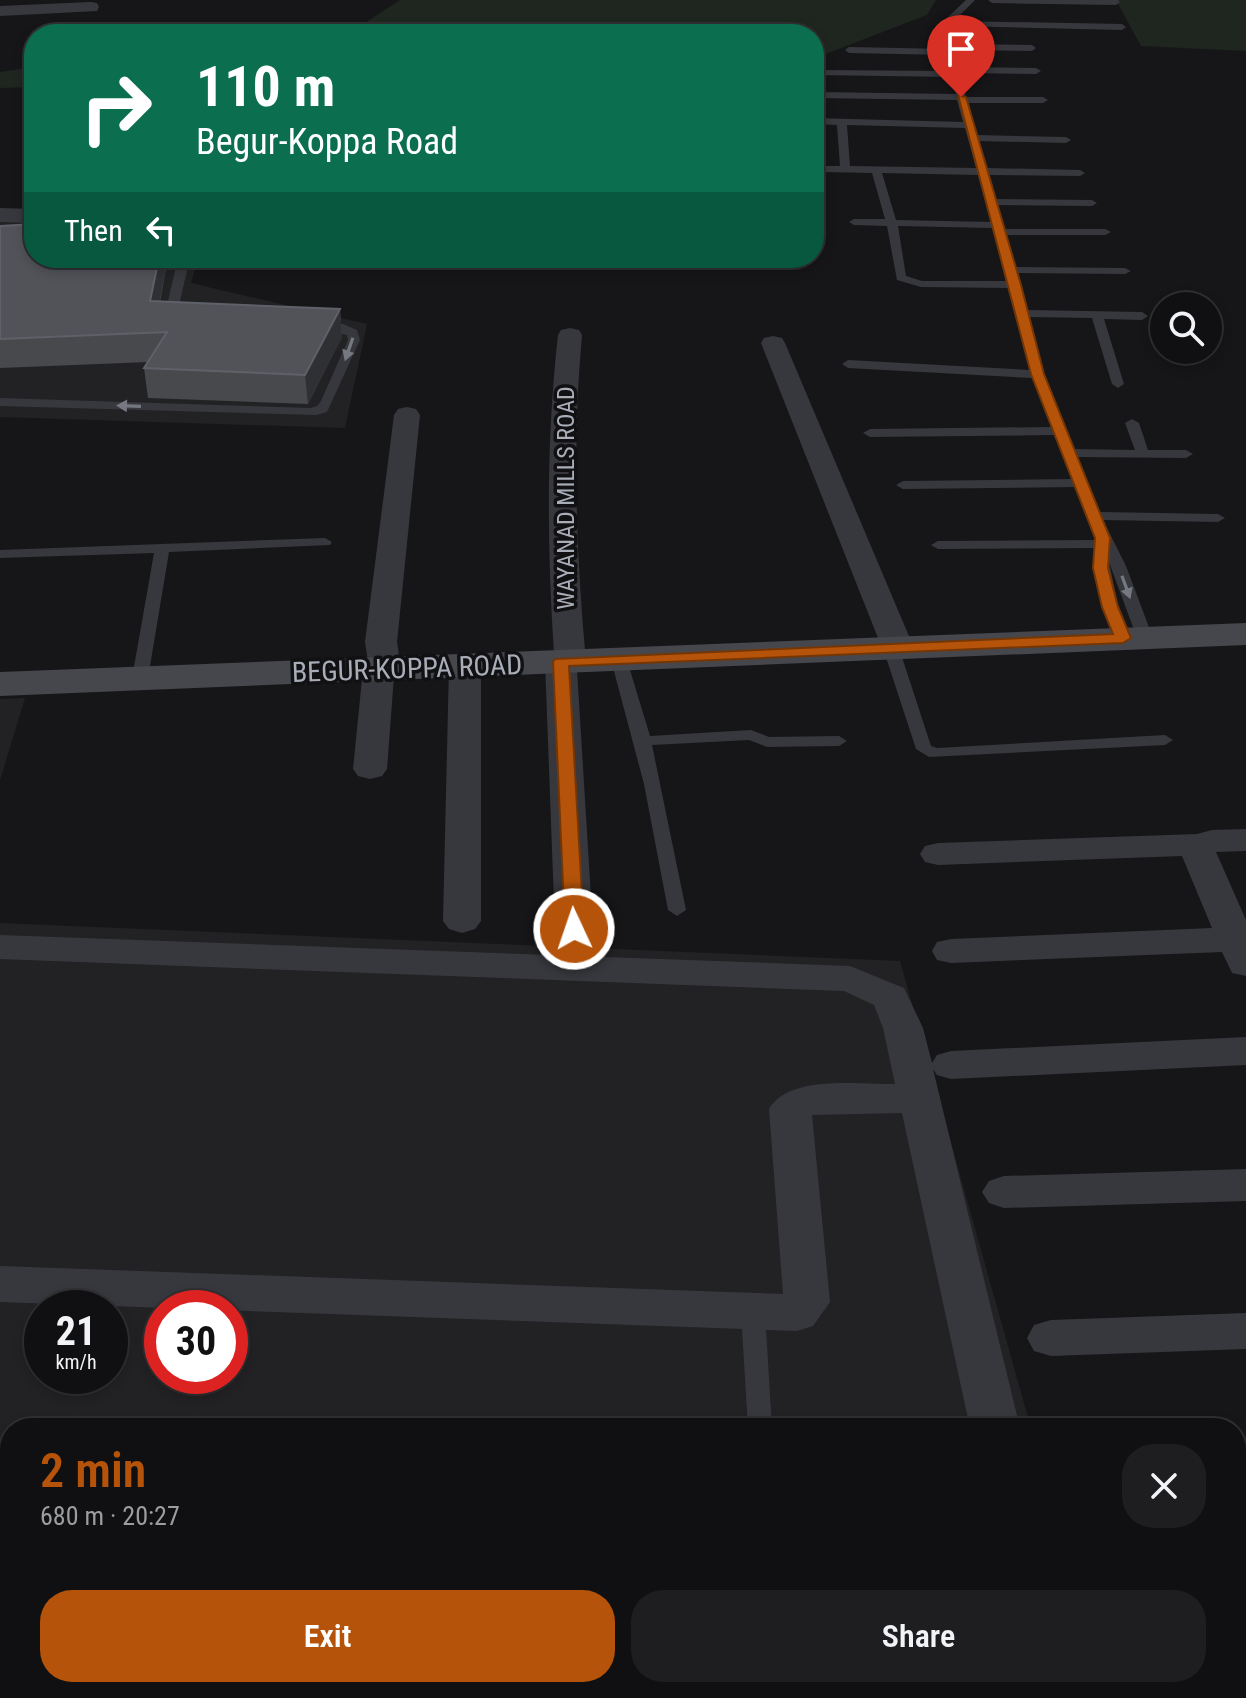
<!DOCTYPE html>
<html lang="en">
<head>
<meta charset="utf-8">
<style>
  body { margin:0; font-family:"Roboto Condensed",sans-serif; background:#1e1e20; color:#f1f3f6; height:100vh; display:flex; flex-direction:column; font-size:30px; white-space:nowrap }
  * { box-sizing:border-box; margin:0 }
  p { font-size:26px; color:#9c9d9f }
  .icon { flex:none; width:44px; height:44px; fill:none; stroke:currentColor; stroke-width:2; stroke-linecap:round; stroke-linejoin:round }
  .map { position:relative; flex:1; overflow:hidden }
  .drawer { position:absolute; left:0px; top:1418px; width:1246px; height:280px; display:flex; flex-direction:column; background:#101012; border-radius:32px 32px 0 0; box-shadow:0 4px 12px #0003,0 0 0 2px #303032 }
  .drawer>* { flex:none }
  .banner { position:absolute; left:24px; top:24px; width:800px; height:244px; border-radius:32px; box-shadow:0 4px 12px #0003,0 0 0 2px #303032; background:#0b6e4f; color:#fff; overflow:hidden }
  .tools { position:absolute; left:1150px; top:292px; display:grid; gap:16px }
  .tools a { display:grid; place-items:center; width:72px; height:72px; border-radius:50%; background:#101012; box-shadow:0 4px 12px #0003,0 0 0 2px #303032; font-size:40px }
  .speed { position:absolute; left:24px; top:1290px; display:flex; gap:16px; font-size:40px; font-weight:700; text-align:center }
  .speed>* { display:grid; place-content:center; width:104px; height:104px; border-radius:50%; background:#101012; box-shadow:0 4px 12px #0003,0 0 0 2px #303032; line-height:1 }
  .speed small { font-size:20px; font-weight:400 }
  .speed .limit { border:12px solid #d22; background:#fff; color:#111 }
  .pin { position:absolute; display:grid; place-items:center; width:68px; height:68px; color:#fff; margin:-82px -34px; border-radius:50% 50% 50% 0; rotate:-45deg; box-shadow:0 0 8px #0007 }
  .pin .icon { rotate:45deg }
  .me { position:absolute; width:88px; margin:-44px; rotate:357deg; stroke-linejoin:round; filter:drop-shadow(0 0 6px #0008) }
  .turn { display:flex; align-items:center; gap:28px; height:168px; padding:0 40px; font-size:36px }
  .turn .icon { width:104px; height:104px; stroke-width:2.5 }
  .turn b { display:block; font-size:56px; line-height:68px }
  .then { display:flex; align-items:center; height:76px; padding:0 40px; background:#0003; gap:16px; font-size:30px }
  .round { display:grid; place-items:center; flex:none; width:84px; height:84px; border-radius:32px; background:#1e1e20 }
  .headline { display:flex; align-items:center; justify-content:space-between; height:136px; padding:0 40px }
  h1 { font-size:48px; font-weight:600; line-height:60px; color:#b45309 }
  .button { display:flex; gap:16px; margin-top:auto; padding:16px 40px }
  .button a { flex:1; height:92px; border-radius:32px; background:#b45309; color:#fff; font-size:32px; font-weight:600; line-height:92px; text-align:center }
  .button a+a { background:#1e1e20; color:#f1f3f6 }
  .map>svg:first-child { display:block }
  .built { fill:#222225; fill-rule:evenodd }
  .green { fill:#1e261f }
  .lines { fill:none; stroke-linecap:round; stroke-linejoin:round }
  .lane { fill:#37383d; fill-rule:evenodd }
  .street { fill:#37383d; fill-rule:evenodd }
  .secondary { fill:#45474d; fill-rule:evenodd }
  .wall { fill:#47494d }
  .shaded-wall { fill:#2f3033 }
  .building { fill:#525359; stroke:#5f6168; stroke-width:2 }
  .oneway { fill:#757881 }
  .route { fill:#b45309; stroke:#753606; stroke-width:2 }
  .labels { text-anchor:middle; stroke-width:7; stroke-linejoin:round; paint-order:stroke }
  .far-street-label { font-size:24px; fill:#a8adb8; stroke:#111113 }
  .street-label { font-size:28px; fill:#a8adb8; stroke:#111113 }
</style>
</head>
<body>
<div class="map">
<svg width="1246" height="1698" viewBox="0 0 1246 1698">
  <rect width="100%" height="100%" fill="#161618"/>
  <!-- built -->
  <g class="built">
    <polygon points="0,221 34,222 34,258 198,258 191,283 367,324 345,428 0,417"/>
    <polygon points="25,698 0,780 0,699"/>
    <path d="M 0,923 L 900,961 L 1031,1428 L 10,1428 L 10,1688 L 0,1697 ZM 42,1308 L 110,1308 L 110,1376 L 42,1376 ZM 162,1308 L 230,1308 L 230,1376 L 162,1376 Z"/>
    <polygon points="583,1688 1104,1688 1107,1698 584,1698"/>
  </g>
  <!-- green -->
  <g class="green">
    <polygon points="400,0 936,0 927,15 815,58 814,34 348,34"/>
    <polygon points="1116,0 1246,0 1246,51 1141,46"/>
    <polygon points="34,67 34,87 0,88 0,72"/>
    <polygon points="0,1658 10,1658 10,1688 583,1688 584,1698 0,1698"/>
  </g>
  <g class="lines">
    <!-- lane -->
    <g class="lane">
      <path d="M 966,0 L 975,0 L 954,21 L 1122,24 L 1126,27 L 1122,30 L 954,26 L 955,44 L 1032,45 L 1036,48 L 1032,51 L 956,50 L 960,67 L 1036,68 L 1041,71 L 1036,74 L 961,73 L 966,97 L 1043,97 L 1048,100 L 1043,103 L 967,103 L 977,135 L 1066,137 L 1071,140 L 1066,143 L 979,141 L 987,168 L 1080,170 L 1085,173 L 1080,176 L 989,175 L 996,199 L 1092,200 L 1097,203 L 1092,206 L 997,205 L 1004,229 L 1105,229 L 1111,232 L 1105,235 L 1006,235 L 1015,267 L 1125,268 L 1131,271 L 1125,274 L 1017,273 L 1027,310 L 1142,312 L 1148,316 L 1142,320 L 1104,319 L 1124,384 L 1118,388 L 1112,384 L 1092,318 L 1029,317 L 1043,374 L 1074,449 L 1135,450 L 1125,423 L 1132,419 L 1139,423 L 1148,450 L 1186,450 L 1193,454 L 1186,458 L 1077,457 L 1100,512 L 1218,514 L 1225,518 L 1218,522 L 1103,520 L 1126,566 L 1153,638 L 1151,641 L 1145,643 L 1137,638 L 1109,562 L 1117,601 L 1131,638 L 1123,643 L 1115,638 L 1098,589 L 1095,548 L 938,549 L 931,545 L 938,541 L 1096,540 L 1076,487 L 903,489 L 896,485 L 903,481 L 1072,479 L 1055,435 L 870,437 L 863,433 L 870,429 L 1052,427 L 1032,378 L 848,368 L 842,364 L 848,360 L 1030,370 L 1010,288 L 921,287 L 897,280 L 887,226 L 854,225 L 849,222 L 854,219 L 885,219 L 872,173 L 822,172 L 817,169 L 822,166 L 840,166 L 837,125 L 814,124 L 814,118 L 963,122 L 957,100 L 814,98 L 815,92 L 956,94 L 952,77 L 816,75 L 814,70 L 951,71 L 948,55 L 849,53 L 845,50 L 849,47 L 947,49 L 946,19 ZM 847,125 L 965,128 L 976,168 L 850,166 ZM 882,173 L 978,175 L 991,222 L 896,220 ZM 898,226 L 993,228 L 1008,281 L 922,281 L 906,276 Z"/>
      <polygon points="988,0 1118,0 1120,2 1116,5 992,3"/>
      <polygon points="178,258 190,258 180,301 200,308 200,314 174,309 168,301"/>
      <polygon points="316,321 343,324 357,330 360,340 327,412 316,415 0,406 0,398 311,408 317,406 321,401 348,340 347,335 312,328 310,325"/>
      <polygon points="325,538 332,542 330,545 169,552 148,678 140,683 132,678 154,553 0,558 0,550"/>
      <polygon points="891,643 899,648 931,746 937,748 1165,735 1173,740 1165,745 929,757 916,749 883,648"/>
      <polygon points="619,655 627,660 650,736 751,730 769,737 839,736 847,741 839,746 767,747 749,740 652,745 686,910 677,916 668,910 644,784 611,660"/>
      <polygon points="753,1303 761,1306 765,1312 772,1428 748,1428 741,1312 745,1306"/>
      <polygon points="10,1627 10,1651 0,1652 0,1628"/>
      <polygon points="793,1688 821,1688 824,1698 796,1698"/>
    </g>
    <!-- street -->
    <g class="street">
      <polygon points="91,2 97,3 99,7 97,11 0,16 0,6"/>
      <polygon points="0,208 34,209 34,223 0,222"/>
      <path d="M 570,328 L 579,330 L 582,335 C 572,444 576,553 586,662 L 577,670 L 593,929 L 587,937 L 574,941 L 561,937 L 555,929 L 545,662 L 554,654 C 547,547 546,442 558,335 L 561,330 Z"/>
      <polygon points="773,336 782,338 785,343 914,648 909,655 898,657 887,655 882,648 761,343 764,338"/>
      <polygon points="407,407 416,409 420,415 397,642 401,669 394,676 387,769 382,776 370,779 358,776 353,769 363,669 368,662 365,642 394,415 398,409"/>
      <polygon points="465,656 476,659 481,666 481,921 475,929 462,933 449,929 443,921 449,666 454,659"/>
      <polygon points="1246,829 1246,851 1216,852 1246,920 1246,976 1232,973 1222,952 951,963 937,960 932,951 937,942 951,939 1212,928 1182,856 938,865 925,862 920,854 925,846 938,843 1197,834 1212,830"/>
      <path d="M 0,935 L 850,966 L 904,988 L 923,1028 L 932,1063 L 937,1055 L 951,1051 L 1246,1037 L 1246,1065 L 951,1079 L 937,1075 L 933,1069 L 1020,1428 L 970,1428 L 902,1113 L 812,1115 L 830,1302 L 813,1326 L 797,1331 L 0,1302 L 0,1266 L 783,1294 L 769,1109 C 790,1074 859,1085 895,1084 L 883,1028 L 874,1005 L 844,991 L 0,959 Z"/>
      <polygon points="1246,1169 1246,1201 1004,1208 989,1203 982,1192 989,1181 1004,1176"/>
      <polygon points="1246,1313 1246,1349 1051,1356 1034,1351 1027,1338 1034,1325 1051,1320"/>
      <rect x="1236" y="1488" width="10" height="44"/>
      <polygon points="1027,1688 1081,1688 1084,1698 1028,1698"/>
    </g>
    <!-- secondary -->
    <polygon class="secondary" points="1246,623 1246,645 0,696 0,672"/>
  </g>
  <!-- wall -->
  <polygon class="wall" points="0,226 168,258 160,302 340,309 342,337 308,404 148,398 144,368 148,362 0,368"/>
  <!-- shaded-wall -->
  <g class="shaded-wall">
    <polygon points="159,258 168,258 154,329 150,301"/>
    <polygon points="340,309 342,337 308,404 305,375"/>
  </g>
  <!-- building -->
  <polygon class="building" points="34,224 34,258 159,258 150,301 340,309 305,375 144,368 167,332 0,339 0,226"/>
  <!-- one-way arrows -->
  <defs><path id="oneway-solid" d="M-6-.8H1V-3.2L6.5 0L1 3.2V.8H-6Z" transform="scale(2)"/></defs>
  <g class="oneway">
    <use href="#oneway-solid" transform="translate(349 349) rotate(109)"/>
    <use href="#oneway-solid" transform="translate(129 406) rotate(-178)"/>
    <use href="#oneway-solid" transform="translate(1126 587) rotate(70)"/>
  </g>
  <!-- route -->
  <polygon class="route" points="958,95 966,97 1021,285 1044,374 1110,538 1108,568 1118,607 1131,638 1123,643 569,666 584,929 581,933 568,933 565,929 553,662 555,659 1113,634 1102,607 1093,568 1095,538 1031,374"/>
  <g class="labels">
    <!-- far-street labels -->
    <g class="far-street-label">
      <text transform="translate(566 498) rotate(-90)" y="8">WAYANAD MILLS ROAD</text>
    </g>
    <!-- street labels -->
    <g class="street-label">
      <text transform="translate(407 668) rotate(-2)" y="10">BEGUR-KOPPA ROAD</text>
    </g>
  </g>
</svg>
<div class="tools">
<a><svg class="icon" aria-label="search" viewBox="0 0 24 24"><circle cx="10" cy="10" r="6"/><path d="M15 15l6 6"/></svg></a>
</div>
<div class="speed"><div>21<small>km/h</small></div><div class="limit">30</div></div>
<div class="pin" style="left:961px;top:97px;background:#d93025"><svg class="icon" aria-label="arrive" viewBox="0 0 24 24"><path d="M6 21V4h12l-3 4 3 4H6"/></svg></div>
<svg class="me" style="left:574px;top:929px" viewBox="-20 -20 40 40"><circle r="17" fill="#b45309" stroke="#fff" stroke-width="3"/><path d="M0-11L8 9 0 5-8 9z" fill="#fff"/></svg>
<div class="banner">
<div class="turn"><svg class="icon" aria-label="right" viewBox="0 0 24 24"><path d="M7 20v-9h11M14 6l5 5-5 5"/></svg><div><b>110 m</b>Begur-Koppa Road</div></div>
<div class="then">Then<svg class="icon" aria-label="left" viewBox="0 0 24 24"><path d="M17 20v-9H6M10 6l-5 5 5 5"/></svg></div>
</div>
<section class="drawer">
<div class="headline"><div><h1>2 min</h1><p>680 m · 20:27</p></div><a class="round"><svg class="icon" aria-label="close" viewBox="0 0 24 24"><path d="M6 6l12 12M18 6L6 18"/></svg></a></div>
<div class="button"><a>Exit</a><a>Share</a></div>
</section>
</div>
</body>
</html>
